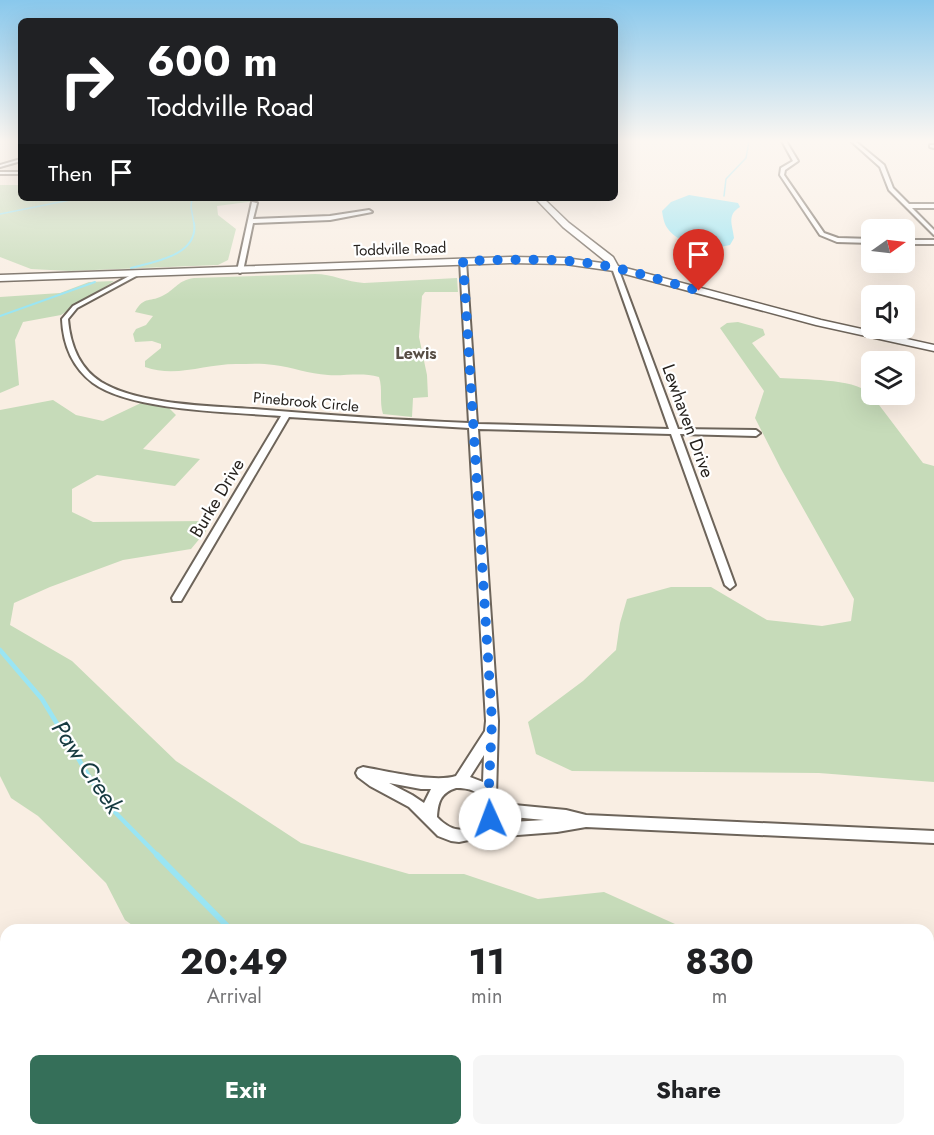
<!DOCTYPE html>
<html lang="en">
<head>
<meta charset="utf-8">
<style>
  body { margin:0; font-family:Jost,sans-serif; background:#f6f6f6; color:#202124; height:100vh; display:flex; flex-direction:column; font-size:22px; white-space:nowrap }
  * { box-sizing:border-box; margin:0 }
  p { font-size:20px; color:#757577 }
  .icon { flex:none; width:33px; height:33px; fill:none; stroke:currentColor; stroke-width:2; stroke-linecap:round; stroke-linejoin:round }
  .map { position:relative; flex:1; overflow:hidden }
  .details { position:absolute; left:0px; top:924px; width:934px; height:212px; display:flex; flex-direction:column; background:#fff; border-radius:18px 18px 0 0; box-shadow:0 6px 24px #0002 }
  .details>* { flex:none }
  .top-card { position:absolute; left:18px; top:18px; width:600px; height:183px; border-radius:9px; box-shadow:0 6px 24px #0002; background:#202124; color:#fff; overflow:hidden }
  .needle { width:39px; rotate:76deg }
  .tools { position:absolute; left:861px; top:219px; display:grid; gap:12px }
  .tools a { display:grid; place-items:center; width:54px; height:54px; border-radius:9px; background:#fff; box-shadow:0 6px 24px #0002; font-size:30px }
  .pin { position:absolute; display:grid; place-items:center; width:51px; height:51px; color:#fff; margin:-62px -26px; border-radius:50% 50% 50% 0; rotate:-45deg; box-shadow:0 0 6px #0007 }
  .pin .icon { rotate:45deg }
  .me { position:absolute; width:66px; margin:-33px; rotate:358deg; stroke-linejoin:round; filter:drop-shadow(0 0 4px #0008) }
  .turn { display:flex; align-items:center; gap:21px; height:126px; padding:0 30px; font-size:27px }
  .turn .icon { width:78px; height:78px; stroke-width:2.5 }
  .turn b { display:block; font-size:42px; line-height:51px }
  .then { display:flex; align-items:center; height:57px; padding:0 30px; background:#0003; gap:12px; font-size:22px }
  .eta { display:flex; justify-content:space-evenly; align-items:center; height:102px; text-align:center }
  .eta b { font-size:36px; font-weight:700; line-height:42px }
  .primary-button { display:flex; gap:12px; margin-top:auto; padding:12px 30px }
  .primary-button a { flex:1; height:69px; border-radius:9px; background:#356f59; color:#fff; font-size:24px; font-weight:700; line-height:69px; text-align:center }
  .primary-button a+a { background:#f6f6f6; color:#202124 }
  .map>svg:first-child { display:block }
  .green { fill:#c6dbb9 }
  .water { fill:#9ae5f3 }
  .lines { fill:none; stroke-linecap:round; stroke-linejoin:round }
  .stream-far3 { stroke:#9ae5f3; stroke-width:1.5 }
  .stream-far2 { stroke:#9ae5f3; stroke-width:2 }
  .stream-far1 { stroke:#9ae5f3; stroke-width:4.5 }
  .stream { stroke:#9ae5f3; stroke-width:6 }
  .street-casing { stroke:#6d645a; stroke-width:4 }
  .secondary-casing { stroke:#6d645a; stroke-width:3 }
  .street { fill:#fff; fill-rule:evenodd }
  .secondary { fill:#fff; fill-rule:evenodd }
  .route { stroke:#1a73e8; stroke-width:10; stroke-dasharray:0 18 }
  .labels { text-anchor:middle; stroke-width:4.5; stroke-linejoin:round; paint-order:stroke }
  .far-street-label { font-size:15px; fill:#26221e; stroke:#fff }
  .far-neighbourhood-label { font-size:16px; font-weight:bold; fill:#564d44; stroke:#fff }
  .street-label { font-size:18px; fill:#26221e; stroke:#fff }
  .near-water-label { font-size:24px; font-style:italic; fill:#163a40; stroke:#fff }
</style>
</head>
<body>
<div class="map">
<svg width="934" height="1135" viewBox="0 0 934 1135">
  <rect width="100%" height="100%" fill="#f9eee3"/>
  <!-- green -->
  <g class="green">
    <polygon points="0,185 21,185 21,198 345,198 278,198 217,206 218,215 236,229 228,260 218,265 69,271 31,269 0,257"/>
    <path d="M 315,274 C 332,274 347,282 364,283 L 457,278 L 458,292 L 425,292 L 422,296 L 419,337 L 427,375 L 428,397 L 413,398 L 412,417 L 383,414 C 379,402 383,389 379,377 C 362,372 346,376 328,375 C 309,374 292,367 274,365 C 262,363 248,364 236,364 C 205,364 176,378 145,367 L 145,361 L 161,348 L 161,344 L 152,341 L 135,342 L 133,334 L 136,329 L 146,325 L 153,316 L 135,312 C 144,295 151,303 164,295 C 177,288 177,281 194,278 Z"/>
    <polygon points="114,281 61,315 23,322 15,340 19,385 0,393 0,297 60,293 89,282"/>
    <path d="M 738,322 L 763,329 L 765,335 L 752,343 L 780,378 C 805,380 851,378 870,393 L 923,463 L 934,466 L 934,782 L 819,773 L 572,771 L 536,754 L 528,722 L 583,681 L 616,650 L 620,623 L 627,599 L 671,587 L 711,587 L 767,620 L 822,626 L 851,621 L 854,599 L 781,469 L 755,418 L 764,391 L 720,328 L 727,323 Z"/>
    <polygon points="53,400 76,415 103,421 141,403 169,408 176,415 143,449 200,459 175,486 97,475 72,489 72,512 93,522 205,521 206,531 191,549 123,560 50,587 14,603 10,625 72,661 176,761 301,843 409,874 464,874 538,899 604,892 675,924 680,930 139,930 125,920 106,883 38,816 11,798 0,776 0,410"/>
    <polygon points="929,1119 934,1122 934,1135 45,1135 48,1130 928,1130"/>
  </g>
  <!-- water -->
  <path class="water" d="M 689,195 L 738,203 L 740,207 C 726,215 733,226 734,238 L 730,245 C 712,250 680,246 668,229 C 664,224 663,217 662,211 L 671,202 Z"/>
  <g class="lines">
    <!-- stream-far3 -->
    <g class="stream-far3">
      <polyline points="724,196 726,179 746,158 749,141"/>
      <polyline points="192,198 191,207 194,224"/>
      <polyline points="0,214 80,198"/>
    </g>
    <!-- stream-far2 -->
    <g class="stream-far2">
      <path d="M 131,268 C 154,262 199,255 194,223"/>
      <polyline points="0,316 95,282"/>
    </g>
    <!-- stream-far1 -->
    <polyline class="stream-far1" points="0,650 42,699 104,801 158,856"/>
    <!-- stream -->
    <g class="stream">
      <polyline points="157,855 231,930"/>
      <polyline points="430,1130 436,1135"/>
    </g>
    <defs>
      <g id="street">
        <polygon points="782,141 786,141 798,161 785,170 784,175 824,233 838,238 872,239 872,243 837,242 820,235 780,175 781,168 793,161"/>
        <polygon points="851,141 855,141 884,165 893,188 909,204 934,204 934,208 912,208 934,230 934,235 889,190 880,167"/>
        <polygon points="930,145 934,145 934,148 930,147"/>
        <polygon points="21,159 21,161 0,167 0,165"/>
        <rect x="0" y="172" width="21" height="2"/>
        <polygon points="252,202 257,203 253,219 330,216 369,210 372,212 330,220 253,223 243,271 240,273 237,271"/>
        <rect x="904" y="240" width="30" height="4"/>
        <path d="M 463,259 L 466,261 L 477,424 L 669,429 L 612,268 L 615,266 L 618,268 L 678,429 L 756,430 L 760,433 L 756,436 L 680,434 L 735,585 L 730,589 L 725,585 L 671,434 L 478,429 L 498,721 L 496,797 L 514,805 L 566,810 L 586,815 L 934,831 L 934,843 L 586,827 L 557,832 L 478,838 L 459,842 L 451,841 L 438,836 L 409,807 L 370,786 L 358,777 L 356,773 L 358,769 L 363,767 C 387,771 434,783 456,776 L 485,731 L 486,721 L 469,428 L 289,417 L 181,601 L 173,601 L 172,598 L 281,416 C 232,412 131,411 93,383 C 72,367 63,344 62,319 L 73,306 L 133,274 L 138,275 L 77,308 L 68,319 C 70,344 79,368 101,382 C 139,405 209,406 254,409 C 325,415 397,420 469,423 L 460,261 ZM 484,755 L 483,782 L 470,777 ZM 389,783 L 421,789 L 431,789 L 424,803 L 412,795 ZM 456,788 C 512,787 475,858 437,817 C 438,803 440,793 456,788 ZM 498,811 L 513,817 L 544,820 L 495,823 Z"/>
      </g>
      <polygon id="secondary" points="535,198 543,198 569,223 613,257 618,266 821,320 934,345 934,351 816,325 614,271 565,264 511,263 0,281 0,275 511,257 565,258 609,264 563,227"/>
    </defs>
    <!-- street casing -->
    <use href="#street" class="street-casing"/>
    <!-- secondary casing -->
    <use href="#secondary" class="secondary-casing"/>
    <!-- street -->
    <use href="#street" class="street"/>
    <!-- secondary -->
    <use href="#secondary" class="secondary"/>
  </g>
  <!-- sky -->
  <linearGradient id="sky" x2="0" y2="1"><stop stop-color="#89c8ec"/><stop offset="0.47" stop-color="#fcf7f2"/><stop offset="1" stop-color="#fcf7f2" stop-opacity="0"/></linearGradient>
  <rect width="934" height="300" fill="url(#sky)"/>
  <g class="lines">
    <!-- route -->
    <path class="route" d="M 490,819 L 492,810 L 489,785 L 492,721 L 463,261 C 509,260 555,257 601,265 C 634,271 667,282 699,291"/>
  </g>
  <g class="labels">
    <!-- far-street labels -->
    <g class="far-street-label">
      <text transform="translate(400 249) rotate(-2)" y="5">Toddville Road</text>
      <text transform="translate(306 402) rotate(5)" y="5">Pinebrook Circle</text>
    </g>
    <!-- far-neighbourhood labels -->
    <g class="far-neighbourhood-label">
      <text x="416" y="359">Lewis</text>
    </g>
    <!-- street labels -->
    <g class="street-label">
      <text transform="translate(688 421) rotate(70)" y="6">Lewhaven Drive</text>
      <text transform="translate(217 498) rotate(-59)" y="6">Burke Drive</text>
    </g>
    <!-- near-water labels -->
    <g class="near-water-label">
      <text transform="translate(87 767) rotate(56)" y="8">Paw Creek</text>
    </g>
  </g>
</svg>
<div class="tools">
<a><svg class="needle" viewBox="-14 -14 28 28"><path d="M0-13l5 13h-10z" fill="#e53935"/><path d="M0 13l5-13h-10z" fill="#757577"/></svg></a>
<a><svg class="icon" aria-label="sound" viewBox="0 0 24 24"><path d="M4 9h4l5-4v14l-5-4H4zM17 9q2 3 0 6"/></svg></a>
<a><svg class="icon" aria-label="layers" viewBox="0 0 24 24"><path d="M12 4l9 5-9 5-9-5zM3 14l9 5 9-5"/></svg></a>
</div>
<div class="pin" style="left:699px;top:291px;background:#d93025"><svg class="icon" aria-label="arrive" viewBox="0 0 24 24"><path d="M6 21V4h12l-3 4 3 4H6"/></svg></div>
<svg class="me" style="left:490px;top:819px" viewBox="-20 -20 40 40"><circle r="19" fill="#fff"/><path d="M0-13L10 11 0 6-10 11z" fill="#1a73e8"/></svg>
<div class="top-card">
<div class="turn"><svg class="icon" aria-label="right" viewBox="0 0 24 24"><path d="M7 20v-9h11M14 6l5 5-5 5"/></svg><div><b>600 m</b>Toddville Road</div></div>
<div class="then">Then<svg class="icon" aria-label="arrive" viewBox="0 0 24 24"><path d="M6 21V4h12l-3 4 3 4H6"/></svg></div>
</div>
<section class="details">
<div class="eta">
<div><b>20:49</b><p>Arrival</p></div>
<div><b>11</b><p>min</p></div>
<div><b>830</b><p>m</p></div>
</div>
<div class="primary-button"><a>Exit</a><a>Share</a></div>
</section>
</div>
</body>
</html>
